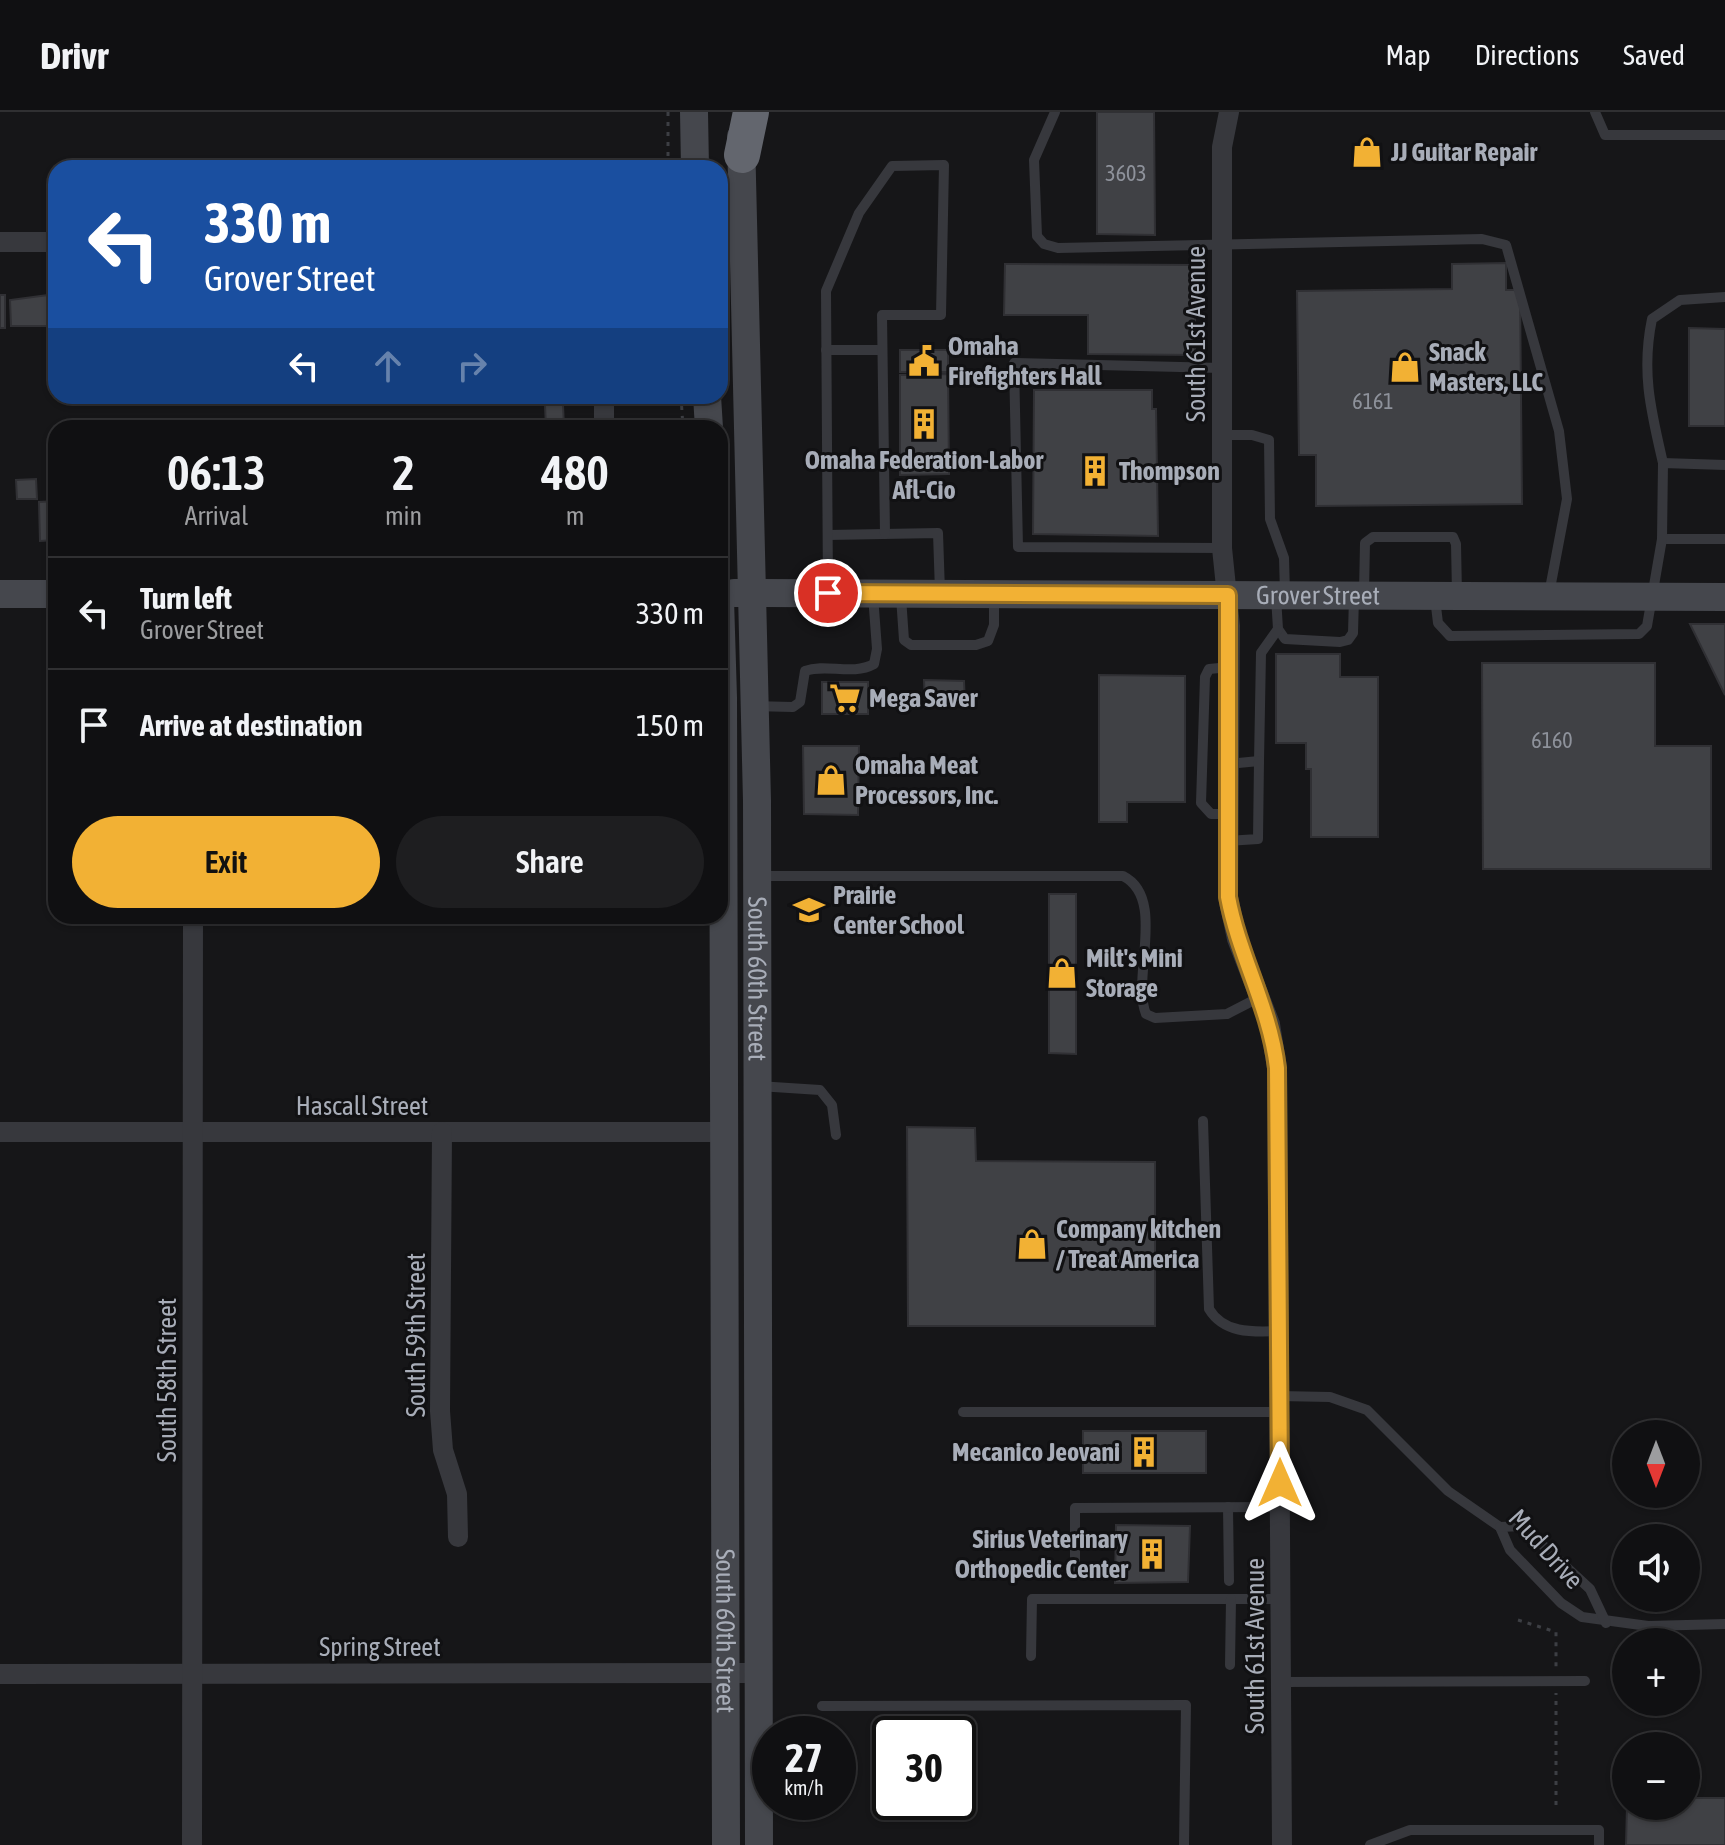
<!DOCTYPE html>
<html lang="en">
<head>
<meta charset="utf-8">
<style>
  body { margin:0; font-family:"Asap Condensed",sans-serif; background:#1e1e20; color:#f1f3f6; height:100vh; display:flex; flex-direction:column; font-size:30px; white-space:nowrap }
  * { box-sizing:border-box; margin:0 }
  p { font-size:26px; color:#9c9d9f }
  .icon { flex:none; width:44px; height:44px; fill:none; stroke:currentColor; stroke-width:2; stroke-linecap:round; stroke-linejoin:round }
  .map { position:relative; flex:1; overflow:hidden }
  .sheet { position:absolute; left:48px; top:308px; width:680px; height:504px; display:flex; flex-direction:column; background:#101012; border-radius:24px; box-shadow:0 2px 6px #0004,0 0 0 2px #303032 }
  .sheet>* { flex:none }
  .top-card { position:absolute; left:48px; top:48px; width:680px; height:244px; border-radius:24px; box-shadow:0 2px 6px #0004,0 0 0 2px #303032; background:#1a4fa0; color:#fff; overflow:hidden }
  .needle { width:52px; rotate:180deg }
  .controls { position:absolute; left:1612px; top:1308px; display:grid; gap:16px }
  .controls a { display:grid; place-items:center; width:88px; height:88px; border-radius:50%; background:#101012; box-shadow:0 2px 6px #0004,0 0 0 2px #303032; font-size:40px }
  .speed { position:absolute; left:752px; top:1604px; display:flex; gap:16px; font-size:40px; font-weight:700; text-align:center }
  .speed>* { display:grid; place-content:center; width:104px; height:104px; border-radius:50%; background:#101012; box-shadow:0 2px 6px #0004,0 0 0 2px #303032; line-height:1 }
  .speed small { font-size:20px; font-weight:400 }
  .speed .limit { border:4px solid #111; border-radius:12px; background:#fff; color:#111 }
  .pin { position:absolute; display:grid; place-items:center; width:68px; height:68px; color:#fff; margin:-34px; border:4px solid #fff; border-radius:50%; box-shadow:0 2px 8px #0007 }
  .me { position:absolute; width:88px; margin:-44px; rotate:0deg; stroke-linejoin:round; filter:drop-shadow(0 0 6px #0008) }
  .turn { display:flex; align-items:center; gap:28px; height:168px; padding:0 24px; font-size:36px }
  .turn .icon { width:104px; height:104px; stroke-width:2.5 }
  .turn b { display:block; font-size:56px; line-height:68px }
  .lanes { display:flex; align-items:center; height:76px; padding:0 24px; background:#0003; justify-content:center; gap:40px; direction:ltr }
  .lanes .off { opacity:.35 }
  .eta { display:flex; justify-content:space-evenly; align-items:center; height:136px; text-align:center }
  .eta b { font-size:48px; font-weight:600; line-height:56px }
  .button { display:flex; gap:16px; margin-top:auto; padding:16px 24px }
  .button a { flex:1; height:92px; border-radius:48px; background:#f2b134; color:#111; font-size:32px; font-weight:600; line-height:92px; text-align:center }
  .button a+a { background:#1e1e20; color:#f1f3f6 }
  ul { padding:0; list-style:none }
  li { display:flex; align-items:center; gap:24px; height:112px; padding:0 24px; border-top:2px solid #303032 }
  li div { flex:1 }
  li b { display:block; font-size:30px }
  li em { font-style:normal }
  header { display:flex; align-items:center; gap:48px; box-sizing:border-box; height:112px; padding:0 40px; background:#101012; border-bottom:2px solid #303032 }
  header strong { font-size:38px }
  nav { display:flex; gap:44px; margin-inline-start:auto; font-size:28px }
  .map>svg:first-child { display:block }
  .building { fill:#404145; stroke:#303034; stroke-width:2 }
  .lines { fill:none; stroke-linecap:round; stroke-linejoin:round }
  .path { stroke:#3d3f44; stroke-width:3; stroke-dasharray:4 6; stroke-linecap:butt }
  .lane { stroke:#37383d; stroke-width:10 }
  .street { stroke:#37383d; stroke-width:20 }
  .secondary { stroke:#45474d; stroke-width:28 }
  .highway { stroke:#63666e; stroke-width:36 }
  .route-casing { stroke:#9d7322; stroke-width:20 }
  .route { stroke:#f2b134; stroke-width:14 }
  .labels { text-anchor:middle; stroke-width:6; stroke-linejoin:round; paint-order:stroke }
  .number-label { font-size:22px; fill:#8e929b }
  .poi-label { font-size:26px; font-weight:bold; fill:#a8adb8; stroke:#111113; text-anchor:start }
  .street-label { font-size:26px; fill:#a8adb8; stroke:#111113 }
</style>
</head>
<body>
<header>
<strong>Drivr</strong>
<nav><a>Map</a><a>Directions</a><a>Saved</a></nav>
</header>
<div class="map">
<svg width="1725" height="1733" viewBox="0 0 1725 1733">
  <rect width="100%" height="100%" fill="#161618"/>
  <!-- building -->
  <g class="building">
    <polygon points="1097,0 1154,0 1155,123 1097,122"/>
    <polygon points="1506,151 1506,178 1520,178 1522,392 1316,394 1316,343 1299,343 1297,179 1452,177 1452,152"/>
    <polygon points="1005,152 1195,153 1195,243 1088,242 1088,203 1004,203"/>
    <polygon points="56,182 56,214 11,214 10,188"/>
    <rect x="0" y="183" width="5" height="33"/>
    <polygon points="1689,216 1725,217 1725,314 1689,314"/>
    <rect x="900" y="238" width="48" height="22"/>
    <polygon points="948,262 949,362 900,363 900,263"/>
    <polygon points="1034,278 1152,278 1152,297 1156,297 1158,424 1033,422"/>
    <polygon points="545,293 563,293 564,315 546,316"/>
    <polygon points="36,367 37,387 17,387 16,368"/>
    <polygon points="56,389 56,428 40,429 39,390"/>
    <polygon points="1690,512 1725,512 1725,583"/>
    <polygon points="1276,542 1340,542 1340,565 1378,565 1378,725 1311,725 1311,657 1306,657 1306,631 1276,631"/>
    <polygon points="1482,551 1655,551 1655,634 1711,634 1711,757 1483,757"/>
    <polygon points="1099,563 1185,564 1185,690 1127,690 1127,710 1099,710"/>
    <polygon points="924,568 964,569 965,592 925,592"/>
    <rect x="822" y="570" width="46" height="32"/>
    <polygon points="803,634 859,634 858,703 804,702"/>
    <polygon points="1049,782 1076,782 1076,942 1049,941"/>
    <polygon points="907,1015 975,1016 976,1049 1155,1050 1155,1214 908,1214"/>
    <rect x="1083" y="1319" width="123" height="42"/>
    <polygon points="1116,1413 1190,1414 1188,1470 1115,1471"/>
    <polygon points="1686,1686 1725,1686 1725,1733 1626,1733 1627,1694 1686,1694"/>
  </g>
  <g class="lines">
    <!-- path -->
    <g class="path">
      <polyline points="668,0 668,56"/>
      <polyline points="681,284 683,316"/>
      <polyline points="1518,1508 1556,1520 1556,1555"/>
      <polyline points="1556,1693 1556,1581"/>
    </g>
    <!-- lane -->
    <g class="lane">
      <polyline points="1055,0 1034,48 1037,124 1044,132 1058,136 1482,127 1506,133 1559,319 1567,387 1549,482"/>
      <polyline points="1595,0 1605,23 1725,23"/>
      <polyline points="826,238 882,238"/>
      <polyline points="1222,256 1014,251 1018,435 1222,436"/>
      <polyline points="1222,323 1252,323 1269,328 1270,407 1284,446 1285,481"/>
      <path d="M 1663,351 C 1651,299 1641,260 1652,207 L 1680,188 L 1725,185"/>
      <polyline points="828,423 938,421 940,480"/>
      <polyline points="1662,427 1725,427"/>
      <polyline points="828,479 826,179 859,101 892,54 944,53 941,203 882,203 885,422"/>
      <polyline points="1364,480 1365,431 1373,425 1453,425 1456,432 1457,482"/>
      <polyline points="901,485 904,528 911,533 976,533 988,529 994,513 994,484"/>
      <polyline points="1276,485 1278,517 1285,527 1340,530 1348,528 1353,521 1354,485"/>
      <polyline points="1435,486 1438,511 1450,524 1639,522 1647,514 1662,427 1663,351 1725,353"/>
      <path d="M 757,594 L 793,595 L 800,590 L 805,559 C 826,551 852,564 874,552 L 877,537 L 873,483"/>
      <polyline points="1228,652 1259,649 1261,541 1278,517"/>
      <polyline points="1228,702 1211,702 1201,691 1205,565 1209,557 1230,555"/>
      <polyline points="1227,729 1258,727 1259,649"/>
      <path d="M 759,764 L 1123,764 C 1167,786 1131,866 1146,902 L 1155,906 L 1227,902 L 1260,885"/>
      <polyline points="759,974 820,978 832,993 836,1023"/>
      <path d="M 1203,1009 L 1209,1197 C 1224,1222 1253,1220 1279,1219"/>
      <polyline points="1279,1284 1330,1285 1367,1298 1448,1379 1500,1415 1510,1438 1561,1491 1582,1505 1648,1514 1725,1512"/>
      <polyline points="963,1300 1279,1300"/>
      <polyline points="1228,1395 1229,1469"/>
      <polyline points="1500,1415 1522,1414 1590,1477 1606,1511"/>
      <polyline points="1075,1463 1075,1396 1280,1395"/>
      <polyline points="1031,1544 1032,1487 1280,1487"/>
      <polyline points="1230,1553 1231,1487"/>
      <polyline points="1281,1570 1585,1569"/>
      <polyline points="822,1594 1186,1593 1184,1733"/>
      <polyline points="1370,1733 1410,1718 1599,1718 1599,1733"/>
    </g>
    <!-- street -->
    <g class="street">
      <polyline points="1229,0 1222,35 1222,436 1230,514 1228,785 1237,827 1270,912 1277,956 1282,1733"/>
      <polyline points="0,130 56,130"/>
      <polyline points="604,284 604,316"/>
      <polyline points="0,1020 725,1020"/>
      <polyline points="442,1020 440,1299 443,1338 457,1382 458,1425"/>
      <polyline points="0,1562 760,1561"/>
      <polyline points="192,1733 193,804"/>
    </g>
    <!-- secondary -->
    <g class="secondary">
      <polyline points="694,0 695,56"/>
      <path id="s1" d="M 741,25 L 757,689 L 759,1733"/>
      <polyline points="707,284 709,316"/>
      <path id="s2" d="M 734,481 L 1725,485"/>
      <polyline points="0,482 56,482"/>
      <path id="s3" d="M 720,487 L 723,586 L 726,1733"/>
    </g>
    <!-- highway -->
    <polyline class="highway" points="742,43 751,0"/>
  </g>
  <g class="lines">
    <defs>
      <path id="route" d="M 828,481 L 1228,483 L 1228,785 C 1239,844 1270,896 1277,956 L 1280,1371"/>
    </defs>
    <!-- route casing -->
    <use href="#route" class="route-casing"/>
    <!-- route -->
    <use href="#route" class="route"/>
  </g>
  <!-- icons -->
  <defs>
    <symbol id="shop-bare" viewBox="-9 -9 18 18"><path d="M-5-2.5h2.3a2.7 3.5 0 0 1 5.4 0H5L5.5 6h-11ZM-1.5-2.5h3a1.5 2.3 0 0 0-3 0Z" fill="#f2b134" stroke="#111113" stroke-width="2.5" paint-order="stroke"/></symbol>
    <symbol id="civic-bare" viewBox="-9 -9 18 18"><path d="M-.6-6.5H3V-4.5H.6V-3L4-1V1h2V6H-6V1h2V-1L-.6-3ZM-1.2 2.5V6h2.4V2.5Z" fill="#f2b134" stroke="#111113" stroke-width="2.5" paint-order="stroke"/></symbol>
    <symbol id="building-bare" viewBox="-9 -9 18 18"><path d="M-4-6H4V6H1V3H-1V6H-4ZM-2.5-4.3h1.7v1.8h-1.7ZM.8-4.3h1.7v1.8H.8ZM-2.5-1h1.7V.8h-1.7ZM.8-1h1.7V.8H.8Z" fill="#f2b134" stroke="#111113" stroke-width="2.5" paint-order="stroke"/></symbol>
    <symbol id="supermarket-bare" viewBox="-9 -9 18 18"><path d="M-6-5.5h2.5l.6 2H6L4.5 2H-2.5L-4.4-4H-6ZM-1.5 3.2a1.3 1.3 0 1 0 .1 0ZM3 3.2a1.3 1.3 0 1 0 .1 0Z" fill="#f2b134" stroke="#111113" stroke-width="2.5" paint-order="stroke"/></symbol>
    <symbol id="school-bare" viewBox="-9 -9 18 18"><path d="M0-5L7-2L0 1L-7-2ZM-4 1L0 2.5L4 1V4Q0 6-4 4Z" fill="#f2b134" stroke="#111113" stroke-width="2.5" paint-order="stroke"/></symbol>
  </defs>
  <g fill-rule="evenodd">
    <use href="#shop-bare" x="1345" y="18" width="44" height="44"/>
    <use href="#civic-bare" x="902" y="227" width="44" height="44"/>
    <use href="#shop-bare" x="1383" y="233" width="44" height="44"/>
    <use href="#building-bare" x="902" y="290" width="44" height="44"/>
    <use href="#building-bare" x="1073" y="337" width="44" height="44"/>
    <use href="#supermarket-bare" x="823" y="564" width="44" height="44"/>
    <use href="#shop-bare" x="809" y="646" width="44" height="44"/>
    <use href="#school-bare" x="787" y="776" width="44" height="44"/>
    <use href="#shop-bare" x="1040" y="839" width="44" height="44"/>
    <use href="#shop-bare" x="1010" y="1110" width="44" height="44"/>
    <use href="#building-bare" x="1122" y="1318" width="44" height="44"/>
    <use href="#building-bare" x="1130" y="1420" width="44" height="44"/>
  </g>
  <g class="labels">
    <!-- number labels -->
    <g class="number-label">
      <text x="1126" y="69">3603</text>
      <text x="1373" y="297">6161</text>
      <text x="1552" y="636">6160</text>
    </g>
    <!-- poi labels -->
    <g class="poi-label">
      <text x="1391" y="49">JJ Guitar Repair</text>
      <text x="948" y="243">Omaha<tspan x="948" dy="30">Firefighters Hall</tspan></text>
      <text x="1429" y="249">Snack<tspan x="1429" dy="30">Masters, LLC</tspan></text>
      <text x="924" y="357" text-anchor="middle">Omaha Federation-Labor<tspan x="924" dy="30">Afl-Cio</tspan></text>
      <text x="1119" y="368">Thompson</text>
      <text x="869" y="595">Mega Saver</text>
      <text x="855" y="662">Omaha Meat<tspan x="855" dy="30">Processors, Inc.</tspan></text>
      <text x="833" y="792">Prairie<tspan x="833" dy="30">Center School</tspan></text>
      <text x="1086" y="855">Milt's Mini<tspan x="1086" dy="30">Storage</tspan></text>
      <text x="1056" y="1126">Company kitchen<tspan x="1056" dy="30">/ Treat America</tspan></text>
      <text x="1120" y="1349" text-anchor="end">Mecanico Jeovani</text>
      <text x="1128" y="1436" text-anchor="end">Sirius Veterinary<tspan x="1128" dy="30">Orthopedic Center</tspan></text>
    </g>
    <!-- street labels -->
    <g class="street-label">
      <text transform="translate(1196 222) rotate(-90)" y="9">South 61st Avenue</text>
      <text dy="9" stroke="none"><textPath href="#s2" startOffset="584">Grover Street</textPath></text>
      <text dy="9" stroke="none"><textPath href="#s1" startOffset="842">South 60th Street</textPath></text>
      <text x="362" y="1003">Hascall Street</text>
      <text transform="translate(416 1223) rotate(-90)" y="9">South 59th Street</text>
      <text transform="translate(167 1268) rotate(-90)" y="9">South 58th Street</text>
      <text transform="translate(1546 1437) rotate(48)" y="9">Mud Drive</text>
      <text dy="9" stroke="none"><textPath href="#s3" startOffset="1032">South 60th Street</textPath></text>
      <text transform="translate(1255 1534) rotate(-90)" y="9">South 61st Avenue</text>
      <text x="380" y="1544">Spring Street</text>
    </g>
  </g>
</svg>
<div class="controls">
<a><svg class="needle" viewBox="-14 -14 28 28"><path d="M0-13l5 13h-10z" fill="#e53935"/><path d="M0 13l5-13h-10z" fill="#9c9d9f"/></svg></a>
<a><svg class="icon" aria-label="sound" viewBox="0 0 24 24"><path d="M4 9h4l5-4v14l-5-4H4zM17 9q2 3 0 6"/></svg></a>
<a>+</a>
<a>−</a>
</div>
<div class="speed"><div>27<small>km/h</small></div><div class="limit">30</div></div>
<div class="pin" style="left:828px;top:481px;background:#d93025"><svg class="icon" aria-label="arrive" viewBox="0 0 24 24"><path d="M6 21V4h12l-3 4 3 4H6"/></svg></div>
<svg class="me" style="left:1280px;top:1371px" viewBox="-20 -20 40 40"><path d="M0-17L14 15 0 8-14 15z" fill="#f2b134" stroke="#fff" stroke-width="4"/></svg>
<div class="top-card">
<div class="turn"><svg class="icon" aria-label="left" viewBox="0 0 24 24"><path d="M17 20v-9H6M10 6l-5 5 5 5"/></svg><div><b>330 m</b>Grover Street</div></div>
<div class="lanes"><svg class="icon" aria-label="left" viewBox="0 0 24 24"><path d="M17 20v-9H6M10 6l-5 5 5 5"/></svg><svg class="icon off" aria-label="ahead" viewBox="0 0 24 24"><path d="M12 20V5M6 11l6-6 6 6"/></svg><svg class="icon off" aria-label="right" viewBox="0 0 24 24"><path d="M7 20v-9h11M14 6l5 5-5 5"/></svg></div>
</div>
<section class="sheet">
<div class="eta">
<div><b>06:13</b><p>Arrival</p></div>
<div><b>2</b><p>min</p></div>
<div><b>480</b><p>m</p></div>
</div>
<ul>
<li><svg class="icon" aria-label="left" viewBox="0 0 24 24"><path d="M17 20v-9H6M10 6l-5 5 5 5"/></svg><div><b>Turn left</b><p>Grover Street</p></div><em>330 m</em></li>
<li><svg class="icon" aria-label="arrive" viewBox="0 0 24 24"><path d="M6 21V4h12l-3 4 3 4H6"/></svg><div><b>Arrive at destination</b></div><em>150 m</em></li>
</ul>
<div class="button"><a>Exit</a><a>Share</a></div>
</section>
</div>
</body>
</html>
